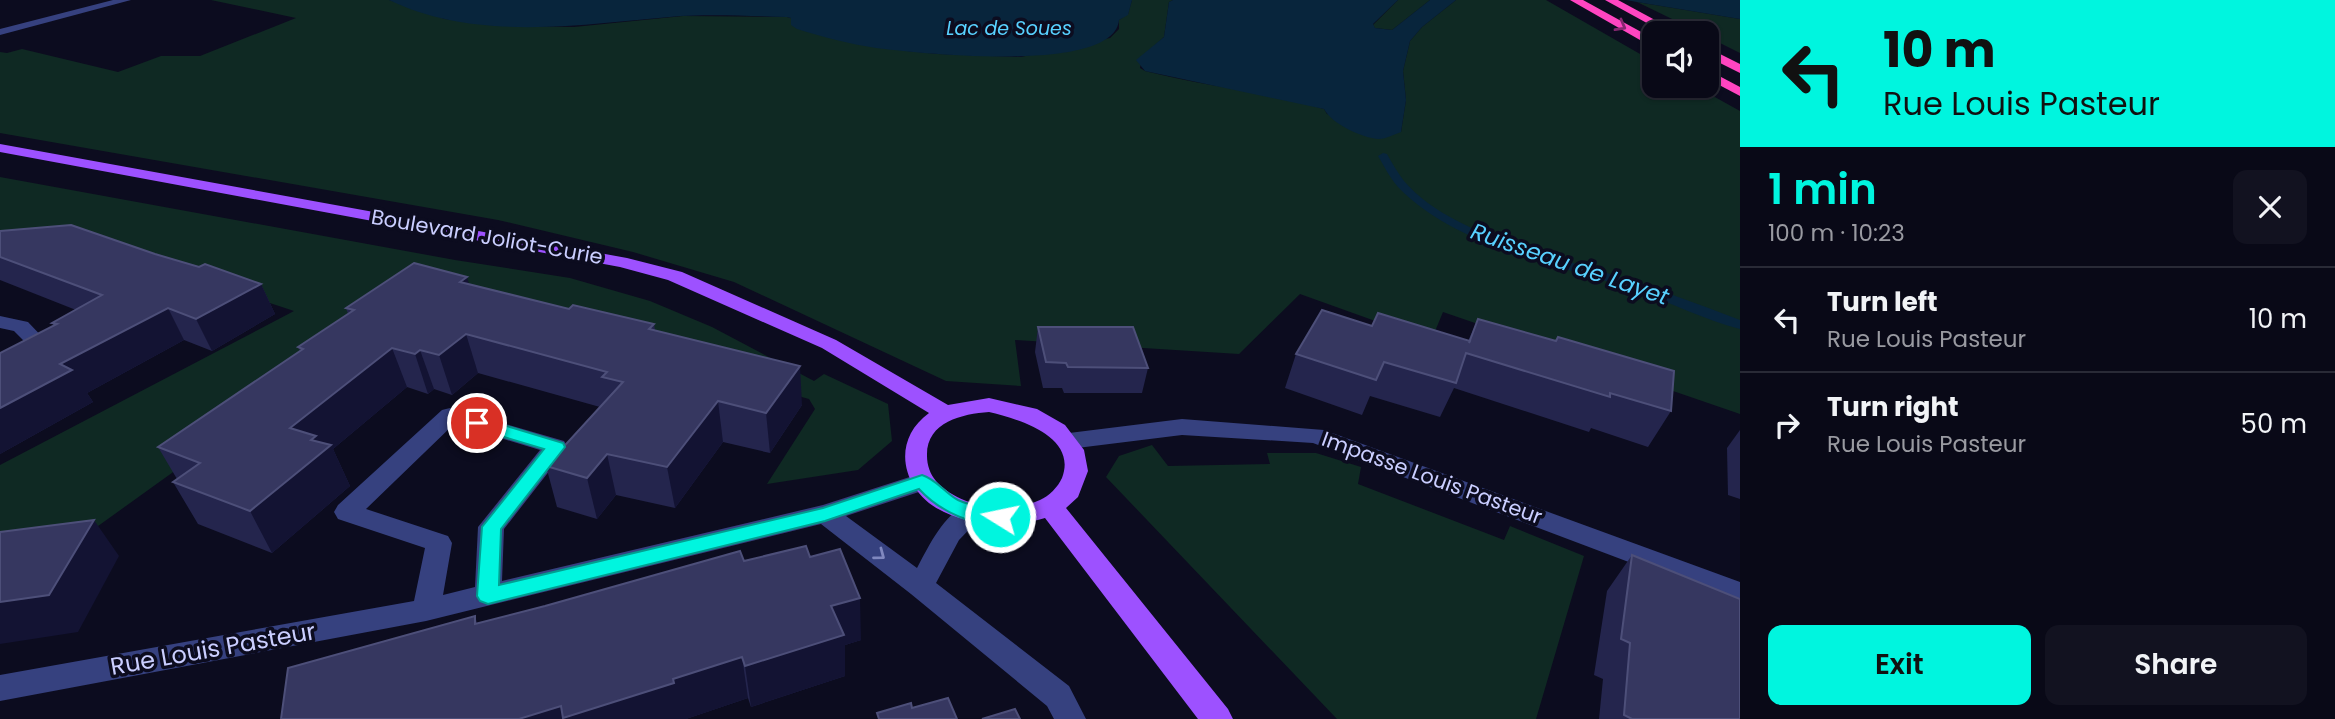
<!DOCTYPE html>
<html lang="en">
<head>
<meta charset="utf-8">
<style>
  body { margin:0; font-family:Poppins,sans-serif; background:#121220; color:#f1f3f6; height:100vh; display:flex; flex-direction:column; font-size:26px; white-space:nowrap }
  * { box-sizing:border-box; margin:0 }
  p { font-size:23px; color:#999aa1 }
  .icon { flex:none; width:38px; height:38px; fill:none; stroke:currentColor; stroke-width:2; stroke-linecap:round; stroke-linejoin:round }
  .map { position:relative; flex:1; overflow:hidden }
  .drawer { display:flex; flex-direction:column; background:#090917; width:595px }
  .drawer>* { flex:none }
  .hud { background:#00f5df; color:#111; overflow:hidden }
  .controls { position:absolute; left:1642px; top:21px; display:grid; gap:14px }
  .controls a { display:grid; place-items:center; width:77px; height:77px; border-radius:14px; background:#090917; box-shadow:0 2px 5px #0004,0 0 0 2px #292a36; font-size:35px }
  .pin { position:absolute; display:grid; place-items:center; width:60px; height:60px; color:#fff; margin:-30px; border:4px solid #fff; border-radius:50%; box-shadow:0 2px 7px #0007 }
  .me { position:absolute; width:77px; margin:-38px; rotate:280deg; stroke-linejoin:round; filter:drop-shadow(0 0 5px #0008) }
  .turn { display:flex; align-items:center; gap:24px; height:147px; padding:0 28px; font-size:32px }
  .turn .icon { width:91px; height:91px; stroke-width:2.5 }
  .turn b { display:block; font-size:49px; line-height:60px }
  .round { display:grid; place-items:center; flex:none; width:74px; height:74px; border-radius:14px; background:#121220 }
  .summary { display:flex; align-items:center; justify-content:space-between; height:119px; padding:0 28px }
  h1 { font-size:42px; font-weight:600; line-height:52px; color:#00f5df }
  .primary-button { display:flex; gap:14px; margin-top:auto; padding:14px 28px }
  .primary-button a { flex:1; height:80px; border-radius:14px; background:#00f5df; color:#111; font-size:28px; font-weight:600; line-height:80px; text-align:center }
  .primary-button a+a { background:#121220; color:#f1f3f6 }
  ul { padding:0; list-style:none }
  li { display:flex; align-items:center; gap:21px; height:105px; padding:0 28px; border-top:2px solid #292a36 }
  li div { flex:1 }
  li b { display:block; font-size:26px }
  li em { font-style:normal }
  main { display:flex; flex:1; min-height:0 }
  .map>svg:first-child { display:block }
  .green { fill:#0f2923 }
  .water { fill:#08253c }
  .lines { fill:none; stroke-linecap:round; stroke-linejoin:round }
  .stream { fill:#08253c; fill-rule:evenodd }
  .minor { fill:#36417f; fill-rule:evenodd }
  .major { fill:#9d51ff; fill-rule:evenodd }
  .highway { fill:#ff45c1; fill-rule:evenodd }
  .wall { fill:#24254d }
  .shaded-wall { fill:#131333 }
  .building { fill:#363760; stroke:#4d4f79; stroke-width:2 }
  .oneway { stroke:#862870 }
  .oneway2 { stroke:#8088bf }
  .route { fill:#00f5df; stroke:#009f91; stroke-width:2 }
  .labels { text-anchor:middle; stroke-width:7; stroke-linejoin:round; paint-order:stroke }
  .far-water-label { font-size:19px; font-style:italic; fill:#58d1ff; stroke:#0c0c1f }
  .street-label { font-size:21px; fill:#caceff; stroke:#0c0c1f }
  .water-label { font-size:23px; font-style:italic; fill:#58d1ff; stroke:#0c0c1f }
  .near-street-label { font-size:24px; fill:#caceff; stroke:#0c0c1f }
</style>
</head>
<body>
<main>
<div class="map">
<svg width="1740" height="719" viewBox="0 0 1740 719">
  <rect width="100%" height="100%" fill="#0c0c1f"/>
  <!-- green -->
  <g class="green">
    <path d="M 211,0 L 389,0 L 445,19 L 519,26 L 574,27 L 683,16 L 787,17 L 907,51 L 938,54 L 1021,57 L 1110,38 L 1119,29 L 1119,20 L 1128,14 L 1132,0 L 1173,0 L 1169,2 L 1164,37 L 1142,57 L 1140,68 L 1145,71 C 1204,86 1265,92 1324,109 L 1327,114 L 1401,132 L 1406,100 L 1403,71 L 1410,41 L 1422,27 L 1456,0 L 1546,0 L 1654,62 L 1654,86 L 1695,86 L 1740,111 L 1740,414 L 1443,312 L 1431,341 L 1300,294 L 1239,354 L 1015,340 L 1021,386 L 946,381 L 734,282 L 633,252 L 498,220 L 0,133 L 0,52 L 7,53 L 22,49 L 118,72 L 161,56 L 200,56 L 296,18 Z"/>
    <polygon points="1398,0 1430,0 1392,30 1375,28 1373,25"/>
    <polygon points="1637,2 1740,19 1740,53 1706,36 1706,33 1701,33"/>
    <polygon points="0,177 455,260 570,278 650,301 712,327 814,381 824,374 888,404 892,441 858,470 767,484 815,409 809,399 424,292 73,544 0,555 0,465 294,311 92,244 0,252"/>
    <polygon points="1152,445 1168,466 1270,464 1267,453 1316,453 1361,467 1358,484 1504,540 1510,526 1584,556 1536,719 1337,719 1106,477 1119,456"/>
  </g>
  <!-- water -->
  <g class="water">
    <path d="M 389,0 L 1132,0 L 1128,15 L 1119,20 C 1114,75 917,53 876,48 C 849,44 823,37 797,29 L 791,25 L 791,18 L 787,17 C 753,16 714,14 680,16 C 584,24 479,43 389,0 Z"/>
    <path d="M 1173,0 L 1398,0 L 1373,24 L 1375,28 L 1392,30 L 1430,0 L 1456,0 L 1422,27 L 1410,41 L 1403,71 L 1406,100 L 1401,132 C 1395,134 1386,139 1379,139 C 1362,138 1332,124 1324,109 L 1145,71 L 1136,60 L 1164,37 L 1169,2 Z"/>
    <polygon points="1626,0 1740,0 1740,19 1637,2"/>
  </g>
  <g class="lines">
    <!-- stream -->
    <path class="stream" d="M 1383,153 L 1387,154 C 1392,163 1398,173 1404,181 C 1449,234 1550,255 1613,275 C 1656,288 1698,304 1740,320 L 1740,329 C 1704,320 1670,302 1635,290 C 1558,264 1457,248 1398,187 C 1390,178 1384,166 1378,156 Z"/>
    <!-- minor -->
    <g class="minor">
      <polygon points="113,0 131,0 0,35 0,29"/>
      <polygon points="0,316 28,322 48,343 26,364 0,379 0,363 26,343 14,331 0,328"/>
      <path d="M 450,408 L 564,441 L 568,447 L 504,529 L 502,581 L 823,505 L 922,473 L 931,476 L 934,482 L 931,488 L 846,516 L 917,568 C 929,546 951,497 981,506 L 985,513 L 959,540 L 936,583 L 1069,686 L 1086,719 L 1054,719 L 1047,706 L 911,594 L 821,524 L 426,621 L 0,701 L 0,675 L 414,601 L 425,548 L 338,519 L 334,512 L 338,505 L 442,410 ZM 454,424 L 540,450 L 478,527 L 475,587 L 443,595 L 452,543 L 448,536 L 366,509 Z"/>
      <polygon points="1182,419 1324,430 1740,582 1740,604 1313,443 1182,435 1069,449 1061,447 1057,441 1061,435 1069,433"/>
    </g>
    <!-- major -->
    <path class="major" d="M 0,144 L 627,258 L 682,272 L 836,340 L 948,405 L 989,398 L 1037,409 L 1065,425 L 1084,450 L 1088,471 L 1078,497 L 1066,508 L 1228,709 L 1233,719 L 1198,719 L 1045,518 C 1012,528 976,527 944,512 C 903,493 889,442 929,413 L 822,348 L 668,280 L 620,267 L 0,152 ZM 989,412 C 1018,419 1078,436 1062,478 C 1058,487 1049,496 1040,500 C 1008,515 959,507 936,481 C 930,474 927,465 927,456 C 926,422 962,414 989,412 Z"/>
    <!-- highway -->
    <g class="highway">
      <polygon points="1570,0 1583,0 1654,39 1654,48"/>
      <polygon points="1605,0 1618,0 1679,33 1665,33"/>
      <polygon points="1706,47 1740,64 1740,73 1706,56"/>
      <polygon points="1706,69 1740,87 1740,96 1706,78"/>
    </g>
  </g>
  <!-- wall -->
  <g class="wall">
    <polygon points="0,231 155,254 261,284 275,314 212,351 184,340 87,393 93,402 0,454 54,326 52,323 76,310 0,280"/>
    <polygon points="470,284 569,309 654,324 655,330 802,405 770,453 723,442 675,508 616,495 597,519 557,507 546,466 600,407 478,373 452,395 434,389 428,394 407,387 333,449 350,486 272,553 198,524 173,482 177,479 158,447 300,351 298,347 348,314 346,308"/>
    <polygon points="1478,319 1671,411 1648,447 1591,428 1589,432 1454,388 1440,417 1370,396 1362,415 1285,388 1296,354 1372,326 1468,341"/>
    <polygon points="1038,327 1148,368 1142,393 1064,393 1062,388 1043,388 1035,352"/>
    <polygon points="1740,430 1740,499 1728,495 1727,448"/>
    <polygon points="1632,555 1740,719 1599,719 1603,679 1594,675 1607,591"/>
    <polygon points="810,557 861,640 845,645 845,676 751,707 748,698 686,719 281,719 475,616 477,623 744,561"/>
  </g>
  <!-- shaded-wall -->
  <g class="shaded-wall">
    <polygon points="467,277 478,314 460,282"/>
    <polygon points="261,284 275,314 212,351 196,319"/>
    <polygon points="168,308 184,340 87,393 93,402 0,454 0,408 60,364"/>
    <polygon points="466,334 478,373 452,395 439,355"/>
    <polygon points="392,348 407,387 333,449 350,486 272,553 250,511 290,428"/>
    <polygon points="420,350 434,389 428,394 415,354"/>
    <polygon points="800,366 802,405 770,453 766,413"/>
    <polygon points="718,401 723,442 675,508 667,467"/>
    <polygon points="607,454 616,495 597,519 587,478"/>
    <polygon points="94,520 119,556 78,632 0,644 0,602"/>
    <polygon points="860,598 861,640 845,645 845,676 751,707 745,666 831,606"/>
    <polygon points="742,657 748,698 686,719 519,719 561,706 673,679"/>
  </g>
  <!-- building -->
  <g class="building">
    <polygon points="71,225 155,254 199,267 205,264 261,284 196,319 168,308 60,364 72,370 0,408 0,353 57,324 52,323 102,295 0,257 0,231"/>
    <polygon points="414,263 467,277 460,282 569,309 573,305 654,324 649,329 800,366 766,413 718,401 667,467 607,454 587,478 546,466 623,382 602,377 607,372 466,334 439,355 420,350 415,354 392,348 290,428 316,436 311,440 331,445 250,511 173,482 200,463 158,447 303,349 298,347 354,310 346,308"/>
    <polygon points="1322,310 1372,326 1378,313 1470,341 1469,343 1478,319 1556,341 1558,337 1674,371 1671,411 1610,393 1610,397 1466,353 1456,383 1384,362 1376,380 1296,354"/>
    <polygon points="1038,327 1133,327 1148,368 1068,367 1066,363 1046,362"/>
    <polygon points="94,520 49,595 0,602 0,532"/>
    <polygon points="806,546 810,557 840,549 860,598 831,606 844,635 745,666 742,657 673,679 674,683 563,718 561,706 519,719 281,719 288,668 475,616 475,624 545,606 740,551 744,561"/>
    <polygon points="1632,555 1740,599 1740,719 1632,719 1624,715 1630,643 1621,639"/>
    <polygon points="948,698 957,719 879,719 877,713 911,703 912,708"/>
    <polygon points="1015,709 1020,719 982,719"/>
  </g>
  <!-- one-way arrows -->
  <defs><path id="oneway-chevron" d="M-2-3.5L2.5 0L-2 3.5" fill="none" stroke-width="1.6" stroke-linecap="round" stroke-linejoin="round" transform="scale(1.75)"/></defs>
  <use class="oneway" href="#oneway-chevron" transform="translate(1621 26) rotate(29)"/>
  <use class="oneway2" href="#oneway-chevron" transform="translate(880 555) rotate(37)"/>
  <!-- route -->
  <path class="route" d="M 477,417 L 563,443 L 565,447 L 501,529 L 499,585 L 823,508 L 922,475 C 936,479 945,493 958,500 C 974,508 990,507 1007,512 L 1009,517 L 1007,522 C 978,531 938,510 919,489 L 825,521 L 488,604 L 480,601 L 477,596 L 482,527 L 544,449 L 470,427 L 468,423 Z"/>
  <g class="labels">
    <!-- far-water labels -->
    <g class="far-water-label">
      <text x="1009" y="35">Lac de Soues</text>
    </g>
    <!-- street labels -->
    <g class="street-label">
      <text transform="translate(487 237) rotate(10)" y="7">Boulevard Joliot-Curie</text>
      <text transform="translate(1432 478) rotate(20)" y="7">Impasse Louis Pasteur</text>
    </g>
    <!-- water labels -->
    <g class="water-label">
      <text transform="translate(1570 264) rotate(19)" y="8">Ruisseau de Layet</text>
    </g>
    <!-- near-street labels -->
    <g class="near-street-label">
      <text transform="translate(213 649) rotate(-10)" y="8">Rue Louis Pasteur</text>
    </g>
  </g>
</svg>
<div class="controls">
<a><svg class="icon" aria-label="sound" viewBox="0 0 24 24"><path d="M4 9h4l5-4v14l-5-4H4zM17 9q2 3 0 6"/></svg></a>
</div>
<div class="pin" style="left:477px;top:423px;background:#d93025"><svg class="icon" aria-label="arrive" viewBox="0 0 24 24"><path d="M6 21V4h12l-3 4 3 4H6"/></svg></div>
<svg class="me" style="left:1000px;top:517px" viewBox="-20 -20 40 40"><circle r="17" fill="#00f5df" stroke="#fff" stroke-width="3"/><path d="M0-11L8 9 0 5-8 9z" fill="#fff"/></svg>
</div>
<section class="drawer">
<div class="hud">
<div class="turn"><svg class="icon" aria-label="left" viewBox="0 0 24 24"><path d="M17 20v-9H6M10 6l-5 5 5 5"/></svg><div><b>10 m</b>Rue Louis Pasteur</div></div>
</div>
<div class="summary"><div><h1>1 min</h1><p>100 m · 10:23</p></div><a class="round"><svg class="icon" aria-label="close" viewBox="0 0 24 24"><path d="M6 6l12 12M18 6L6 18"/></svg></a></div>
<ul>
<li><svg class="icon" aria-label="left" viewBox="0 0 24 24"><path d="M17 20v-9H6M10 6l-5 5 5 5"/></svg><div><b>Turn left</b><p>Rue Louis Pasteur</p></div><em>10 m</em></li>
<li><svg class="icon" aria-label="right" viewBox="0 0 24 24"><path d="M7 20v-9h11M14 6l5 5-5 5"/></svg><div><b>Turn right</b><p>Rue Louis Pasteur</p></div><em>50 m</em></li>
</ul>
<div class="primary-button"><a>Exit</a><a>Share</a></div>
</section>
</main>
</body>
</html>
